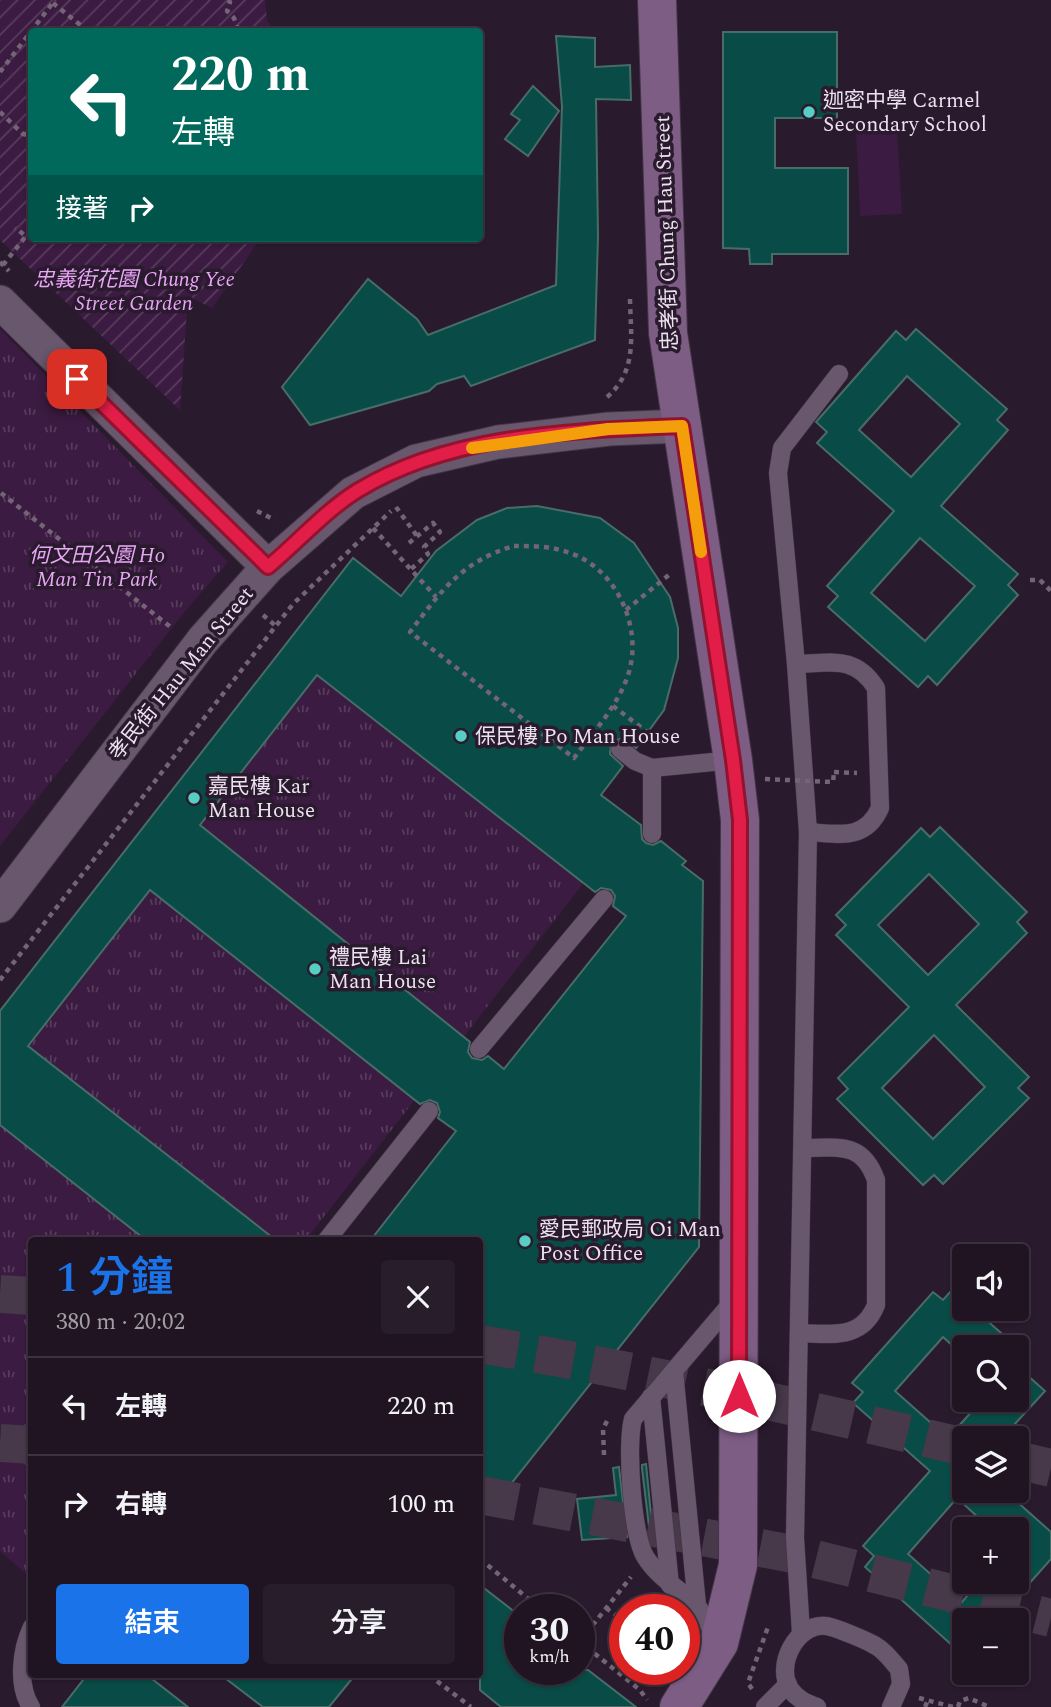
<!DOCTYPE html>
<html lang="zh-TW">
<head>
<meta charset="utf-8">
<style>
  body { margin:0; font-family:Spectral,"Noto Sans TC",serif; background:#281d2a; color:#f1f3f6; height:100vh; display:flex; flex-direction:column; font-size:26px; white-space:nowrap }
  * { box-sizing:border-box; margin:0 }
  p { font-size:23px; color:#a29ea5 }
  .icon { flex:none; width:38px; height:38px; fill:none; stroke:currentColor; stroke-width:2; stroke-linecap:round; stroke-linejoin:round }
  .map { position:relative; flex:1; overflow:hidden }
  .panel { position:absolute; left:28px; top:1237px; width:455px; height:441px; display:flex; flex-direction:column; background:#201422; border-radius:7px; box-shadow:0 2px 5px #0004,0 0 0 2px #3d3340 }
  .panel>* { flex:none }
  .top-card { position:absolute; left:28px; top:28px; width:455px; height:214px; border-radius:7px; box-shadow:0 2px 5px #0004,0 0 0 2px #3d3340; background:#00695c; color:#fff; overflow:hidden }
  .tools { position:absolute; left:952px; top:1244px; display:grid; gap:14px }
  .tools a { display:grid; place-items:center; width:77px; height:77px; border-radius:7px; background:#201422; box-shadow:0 2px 5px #0004,0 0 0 2px #3d3340; font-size:35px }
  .speed { position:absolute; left:504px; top:1594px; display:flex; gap:14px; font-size:35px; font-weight:700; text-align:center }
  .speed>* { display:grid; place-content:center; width:91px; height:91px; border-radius:50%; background:#201422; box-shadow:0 2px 5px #0004,0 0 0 2px #3d3340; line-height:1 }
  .speed small { font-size:18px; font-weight:400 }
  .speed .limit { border:10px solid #d22; background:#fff; color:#111 }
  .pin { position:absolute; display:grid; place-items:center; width:60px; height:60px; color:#fff; margin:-30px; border-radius:14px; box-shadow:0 4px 10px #0006 }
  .me { position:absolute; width:77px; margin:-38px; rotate:0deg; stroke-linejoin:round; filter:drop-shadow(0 0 5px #0008) }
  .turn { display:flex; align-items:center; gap:24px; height:147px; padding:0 28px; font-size:32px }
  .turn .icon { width:91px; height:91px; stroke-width:2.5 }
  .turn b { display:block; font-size:49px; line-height:60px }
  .then { display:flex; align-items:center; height:66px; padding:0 28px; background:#0003; gap:14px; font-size:26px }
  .round { display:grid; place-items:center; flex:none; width:74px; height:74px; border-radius:7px; background:#281d2a }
  .overview { display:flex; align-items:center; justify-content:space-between; height:119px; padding:0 28px }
  h1 { font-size:42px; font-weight:600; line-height:52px; color:#1a73e8 }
  .cta { display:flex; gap:14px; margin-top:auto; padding:14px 28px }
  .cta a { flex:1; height:80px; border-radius:7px; background:#1a73e8; color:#fff; font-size:28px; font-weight:600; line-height:80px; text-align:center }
  .cta a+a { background:#281d2a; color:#f1f3f6 }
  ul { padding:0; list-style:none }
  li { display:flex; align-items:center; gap:21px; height:98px; padding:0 28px; border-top:2px solid #3d3340 }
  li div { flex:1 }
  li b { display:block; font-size:26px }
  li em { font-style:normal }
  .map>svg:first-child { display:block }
  .grass { fill:#3b1b41 }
  .park { fill:url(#park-tufts) }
  .garden { fill:url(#garden-furrows) }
  .building { fill:#094b46; stroke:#486d69; stroke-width:2; fill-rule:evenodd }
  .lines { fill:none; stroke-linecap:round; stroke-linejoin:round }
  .highway-tunnel { stroke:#47384a; stroke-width:38; stroke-dasharray:38 19; stroke-linecap:butt }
  .lane-casing { stroke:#423545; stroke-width:19 }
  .street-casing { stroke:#423545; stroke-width:35 }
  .secondary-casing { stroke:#423545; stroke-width:40 }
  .path { stroke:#736576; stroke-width:4.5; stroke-dasharray:5 5; stroke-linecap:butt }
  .lane { stroke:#69576d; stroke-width:18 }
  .street { stroke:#69576d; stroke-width:33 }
  .secondary { stroke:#7d5d84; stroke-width:38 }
  .path-bridge { stroke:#736576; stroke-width:4.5; stroke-dasharray:5 5; stroke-linecap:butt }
  .route-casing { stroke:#92132f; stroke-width:18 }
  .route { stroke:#e11d48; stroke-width:12 }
  .slow { stroke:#f59e0b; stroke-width:12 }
  .poi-dot { fill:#56cec4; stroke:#2a1a2d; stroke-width:2.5 }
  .labels { text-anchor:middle; stroke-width:7; stroke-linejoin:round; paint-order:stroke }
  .poi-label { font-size:21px; fill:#ece1ef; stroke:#2a1a2d; text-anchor:start }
  .street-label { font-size:21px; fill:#ece1ef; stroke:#2a1a2d }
  .park-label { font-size:21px; font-style:italic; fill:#e9a6f7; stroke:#2a1a2d }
</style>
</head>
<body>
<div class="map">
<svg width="1051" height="1707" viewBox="0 0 1051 1707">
  <defs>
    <pattern id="park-tufts" width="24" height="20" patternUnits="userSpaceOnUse" patternTransform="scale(1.75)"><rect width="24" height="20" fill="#3b1b41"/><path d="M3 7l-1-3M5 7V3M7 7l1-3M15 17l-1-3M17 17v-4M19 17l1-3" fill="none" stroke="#583c5d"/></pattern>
    <pattern id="garden-furrows" width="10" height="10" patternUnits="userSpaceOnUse" patternTransform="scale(1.75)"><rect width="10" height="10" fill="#3b1b41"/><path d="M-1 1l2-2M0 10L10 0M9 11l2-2" fill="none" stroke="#583c5d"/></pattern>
  </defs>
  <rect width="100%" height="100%" fill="#2a1a2d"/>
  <!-- grass -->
  <polygon class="grass" points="897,128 902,214 860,216 856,130"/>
  <!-- park -->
  <g class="park">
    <polygon points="0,329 228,562 186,610 0,846"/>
    <polygon points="351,613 627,827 305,1241 32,1241 31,1578 0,1551 0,1082"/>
  </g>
  <!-- garden -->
  <polygon class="garden" points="0,0 265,0 267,20 274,31 32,32 32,238 261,238 212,308 188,296 180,410 0,240"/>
  <!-- building -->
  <g class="building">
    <polygon points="723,32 837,32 837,118 775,118 775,168 848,168 848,254 772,254 772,264 750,264 749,249 723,248"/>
    <polygon points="556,36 595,38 595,67 630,65 631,100 596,99 598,236 595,340 471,386 464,376 437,384 429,391 310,425 282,387 368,279 417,319 428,335 556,285 562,106"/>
    <polygon points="533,86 559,111 528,156 505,139 520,120 511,114"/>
    <path d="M 916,329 L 1007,409 L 997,420 L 1008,430 L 941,506 L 1018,574 L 1008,585 L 1018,595 L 937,685 L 928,676 L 918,687 L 828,607 L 838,596 L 827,586 L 894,511 L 817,443 L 827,432 L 816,422 L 896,331 L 906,340 ZM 907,376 L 960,424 L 911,477 L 859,430 ZM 920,538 L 975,586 L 925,641 L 871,593 Z"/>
    <path d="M 537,506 L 600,518 L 634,543 L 670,597 L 678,628 L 678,658 L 664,710 L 636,748 L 622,738 L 611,742 L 610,754 L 623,766 L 601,795 L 641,825 L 642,839 L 646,843 L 653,845 L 661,841 L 686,861 L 682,865 L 703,881 L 699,1247 L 495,1504 L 480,1492 L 480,1241 L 370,1241 L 456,1131 L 438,1118 L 440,1112 L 437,1103 L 430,1100 L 420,1104 L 150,890 L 28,1046 L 277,1241 L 147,1241 L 0,1125 L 0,1011 L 353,558 L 401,596 L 436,551 L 477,520 L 507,508 ZM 317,675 L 595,892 L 601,888 L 611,890 L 615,896 L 613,906 L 626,916 L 504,1069 L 488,1056 L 482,1060 L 472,1058 L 468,1052 L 470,1042 L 200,825 Z"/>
    <path d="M 940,827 L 1027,912 L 1017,922 L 1027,933 L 956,1005 L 1029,1077 L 1018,1088 L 1029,1098 L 943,1184 L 934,1175 L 923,1185 L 837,1099 L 848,1089 L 838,1078 L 909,1007 L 836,935 L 846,925 L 836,915 L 921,828 L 930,837 ZM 929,874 L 979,924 L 928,975 L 878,925 ZM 934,1035 L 985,1087 L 933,1139 L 882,1088 Z"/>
    <path d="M 952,1290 L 964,1300 L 964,1309 L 974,1309 L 1018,1348 L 955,1348 L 943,1337 L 895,1391 L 948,1438 L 982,1400 L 1017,1400 L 1017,1366 L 1045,1391 L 1002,1438 L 964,1438 L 963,1491 L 1005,1491 L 1051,1532 L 1051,1559 L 997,1620 L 964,1620 L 964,1656 L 865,1567 L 874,1556 L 863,1546 L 930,1471 L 853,1403 L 863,1392 L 852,1383 L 933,1292 L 943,1300 ZM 957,1498 L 992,1530 L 1017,1530 L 1017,1582 L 979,1582 L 962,1602 L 908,1554 Z"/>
    <polygon points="646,1464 653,1535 650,1535 642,1468 642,1465"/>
    <polygon points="619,1467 627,1537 582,1540 577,1499 616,1495 613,1468"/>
    <polygon points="480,1585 520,1616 520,1670 588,1670 636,1707 501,1707 480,1690"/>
    <polygon points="87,1675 147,1675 188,1707 62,1707"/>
    <polygon points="221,1675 355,1675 329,1707 263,1707"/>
  </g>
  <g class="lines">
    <!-- highway-tunnel -->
    <g class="highway-tunnel">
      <polyline points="0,1294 32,1296"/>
      <path d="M 480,1344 C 643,1371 803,1408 964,1447"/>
      <polyline points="0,1443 32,1445"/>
      <polyline points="1017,1460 1051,1468"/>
      <polyline points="480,1495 803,1556 1051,1618"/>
    </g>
    <defs>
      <g id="lane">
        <path d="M 796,664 C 832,663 855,655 876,688 L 880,808 C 865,841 839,834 808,832"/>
        <polyline points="620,749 635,761 652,768"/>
        <polyline points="652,834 652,768 733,760"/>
        <polyline points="479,1049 604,899"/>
        <polyline points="326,1241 429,1111"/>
        <path d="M 799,1333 C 832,1334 862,1340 876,1305 L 876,1180 C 862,1141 839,1148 803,1148"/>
        <polyline points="674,1371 697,1605"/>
        <polyline points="651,1397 670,1585"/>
        <polyline points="801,1633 795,1538 808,832 796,664 778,473 782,448 839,374"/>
        <path d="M 717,1640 C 710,1628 704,1612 694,1603 C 678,1588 658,1577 646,1558 C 632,1538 626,1443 633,1419 L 735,1299"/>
        <path d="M 31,1707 C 17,1685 21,1650 32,1627"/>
        <polyline points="765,1707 788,1684"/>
        <path d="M 817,1707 C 806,1703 797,1699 790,1689 C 775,1666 796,1623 826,1626 C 835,1627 868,1641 876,1646 C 885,1651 892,1661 899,1669 L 901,1684 L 891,1707"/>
      </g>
      <g id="street">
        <polyline points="0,302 268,567"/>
        <polyline points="0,906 203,640 268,567 353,493 416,461 498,442 609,429 682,426"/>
      </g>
      <polyline id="secondary" points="657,0 668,333 733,760 740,820 738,1565 719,1643 679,1707"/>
    </defs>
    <!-- lane casing -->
    <use href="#lane" class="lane-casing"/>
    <!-- street casing -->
    <use href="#street" class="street-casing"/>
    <!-- secondary casing -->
    <use href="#secondary" class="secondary-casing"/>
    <!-- path -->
    <g class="path">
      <polyline points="228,0 230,2 227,11 234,18 239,32"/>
      <polyline points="53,3 89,32"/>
      <polyline points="0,72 55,0"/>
      <polyline points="0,112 23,134 32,136"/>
      <polyline points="0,262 9,271"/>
      <polyline points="3,265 26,236 15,228"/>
      <path d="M 607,397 C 639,370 630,333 630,296"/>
      <polyline points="1,493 173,629"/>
      <polyline points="396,507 417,536"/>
      <polyline points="257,511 275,520"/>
      <polyline points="373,528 436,597"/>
      <polyline points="409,543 433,523 440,532 424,547 428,554 410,570"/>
      <path d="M 514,546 C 531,546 550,546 567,552 C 617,567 645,630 627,678 C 616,708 592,734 574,758 L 410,632 C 441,591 462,561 514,546 Z"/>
      <polyline points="1030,580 1040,580 1051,591"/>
      <polyline points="626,610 670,574"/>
      <polyline points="263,615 276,626"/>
      <polyline points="613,706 663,744"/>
      <polyline points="834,772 857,773"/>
      <polyline points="0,980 293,604 391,511"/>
      <polyline points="604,1455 603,1429 608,1419"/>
      <polyline points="480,1559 542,1610"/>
      <polyline points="606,1608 625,1622"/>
      <polyline points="579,1641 640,1690 647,1700"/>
      <polyline points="580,1641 631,1577"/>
      <polyline points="429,1675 471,1707"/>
      <polyline points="752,1689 748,1683 768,1627"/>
      <polyline points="919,1698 953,1707"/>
      <polyline points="925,1707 928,1700"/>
      <polyline points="958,1707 960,1701 969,1698 989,1707"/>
    </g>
    <!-- lane -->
    <use href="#lane" class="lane"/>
    <!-- street -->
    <use href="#street" class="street"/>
    <!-- secondary -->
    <use href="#secondary" class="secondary"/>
    <!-- path-bridge -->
    <polyline class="path-bridge" points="765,779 833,782 834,772"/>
  </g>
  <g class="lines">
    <defs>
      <path id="route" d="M 77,379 L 268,567 C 297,543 325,511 357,491 C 452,433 573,431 682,426 L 733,760 L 740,820 L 739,1396"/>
    </defs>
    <!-- route casing -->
    <use href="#route" class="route-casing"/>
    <!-- route -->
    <use href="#route" class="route"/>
    <!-- slow -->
    <polyline class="slow" points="472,448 608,429 682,426 701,552"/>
  </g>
  <!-- markers -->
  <g class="poi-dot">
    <circle cx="809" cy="112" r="7"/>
    <circle cx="461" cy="736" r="7"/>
    <circle cx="194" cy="798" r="7"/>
    <circle cx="315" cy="969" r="7"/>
    <circle cx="525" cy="1241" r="7"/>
  </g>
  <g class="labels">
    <!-- poi labels -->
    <g class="poi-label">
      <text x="823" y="107">迦密中學 Carmel<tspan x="823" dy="24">Secondary School</tspan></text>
      <text x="475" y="743">保民樓 Po Man House</text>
      <text x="208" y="793">嘉民樓 Kar<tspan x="208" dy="24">Man House</tspan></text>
      <text x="329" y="964">禮民樓 Lai<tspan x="329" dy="24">Man House</tspan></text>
      <text x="539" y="1236">愛民郵政局 Oi Man<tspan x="539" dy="24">Post Office</tspan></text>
    </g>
    <!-- street labels -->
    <g class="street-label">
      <text transform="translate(666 233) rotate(-92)" y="7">忠孝街 Chung Hau Street</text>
      <text transform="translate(181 673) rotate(-51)" y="7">孝民街 Hau Man Street</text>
    </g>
    <!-- park labels -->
    <g class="park-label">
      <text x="134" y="286">忠義街花園 Chung Yee<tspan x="134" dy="24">Street Garden</tspan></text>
      <text x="97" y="562">何文田公園 Ho<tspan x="97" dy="24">Man Tin Park</tspan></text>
    </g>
  </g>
</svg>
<div class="tools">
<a><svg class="icon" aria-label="sound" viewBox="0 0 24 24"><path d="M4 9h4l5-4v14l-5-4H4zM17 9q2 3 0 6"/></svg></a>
<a><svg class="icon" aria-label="search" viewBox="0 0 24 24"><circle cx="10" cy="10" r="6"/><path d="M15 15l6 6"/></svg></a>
<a><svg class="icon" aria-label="layers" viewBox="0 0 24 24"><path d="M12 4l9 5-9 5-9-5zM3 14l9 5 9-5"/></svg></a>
<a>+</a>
<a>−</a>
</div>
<div class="speed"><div>30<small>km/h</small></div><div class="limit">40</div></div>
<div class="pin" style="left:77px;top:379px;background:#d93025"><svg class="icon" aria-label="arrive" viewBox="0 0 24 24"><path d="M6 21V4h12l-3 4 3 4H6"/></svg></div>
<svg class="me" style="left:739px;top:1396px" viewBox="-20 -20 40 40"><circle r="19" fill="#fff"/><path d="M0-13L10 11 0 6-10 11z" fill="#e11d48"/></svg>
<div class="top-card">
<div class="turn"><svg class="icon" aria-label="left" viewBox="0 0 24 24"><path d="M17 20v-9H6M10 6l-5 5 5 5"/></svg><div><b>220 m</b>左轉</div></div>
<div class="then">接著<svg class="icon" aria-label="right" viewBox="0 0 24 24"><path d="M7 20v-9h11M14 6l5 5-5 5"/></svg></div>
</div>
<section class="panel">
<div class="overview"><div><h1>1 分鐘</h1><p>380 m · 20:02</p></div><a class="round"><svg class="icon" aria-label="close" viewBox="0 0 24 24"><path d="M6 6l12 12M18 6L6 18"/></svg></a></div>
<ul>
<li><svg class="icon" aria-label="left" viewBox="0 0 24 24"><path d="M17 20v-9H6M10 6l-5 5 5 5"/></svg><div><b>左轉</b></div><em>220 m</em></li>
<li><svg class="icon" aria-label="right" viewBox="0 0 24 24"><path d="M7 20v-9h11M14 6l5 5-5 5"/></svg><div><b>右轉</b></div><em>100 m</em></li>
</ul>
<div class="cta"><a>結束</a><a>分享</a></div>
</section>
</div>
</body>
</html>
